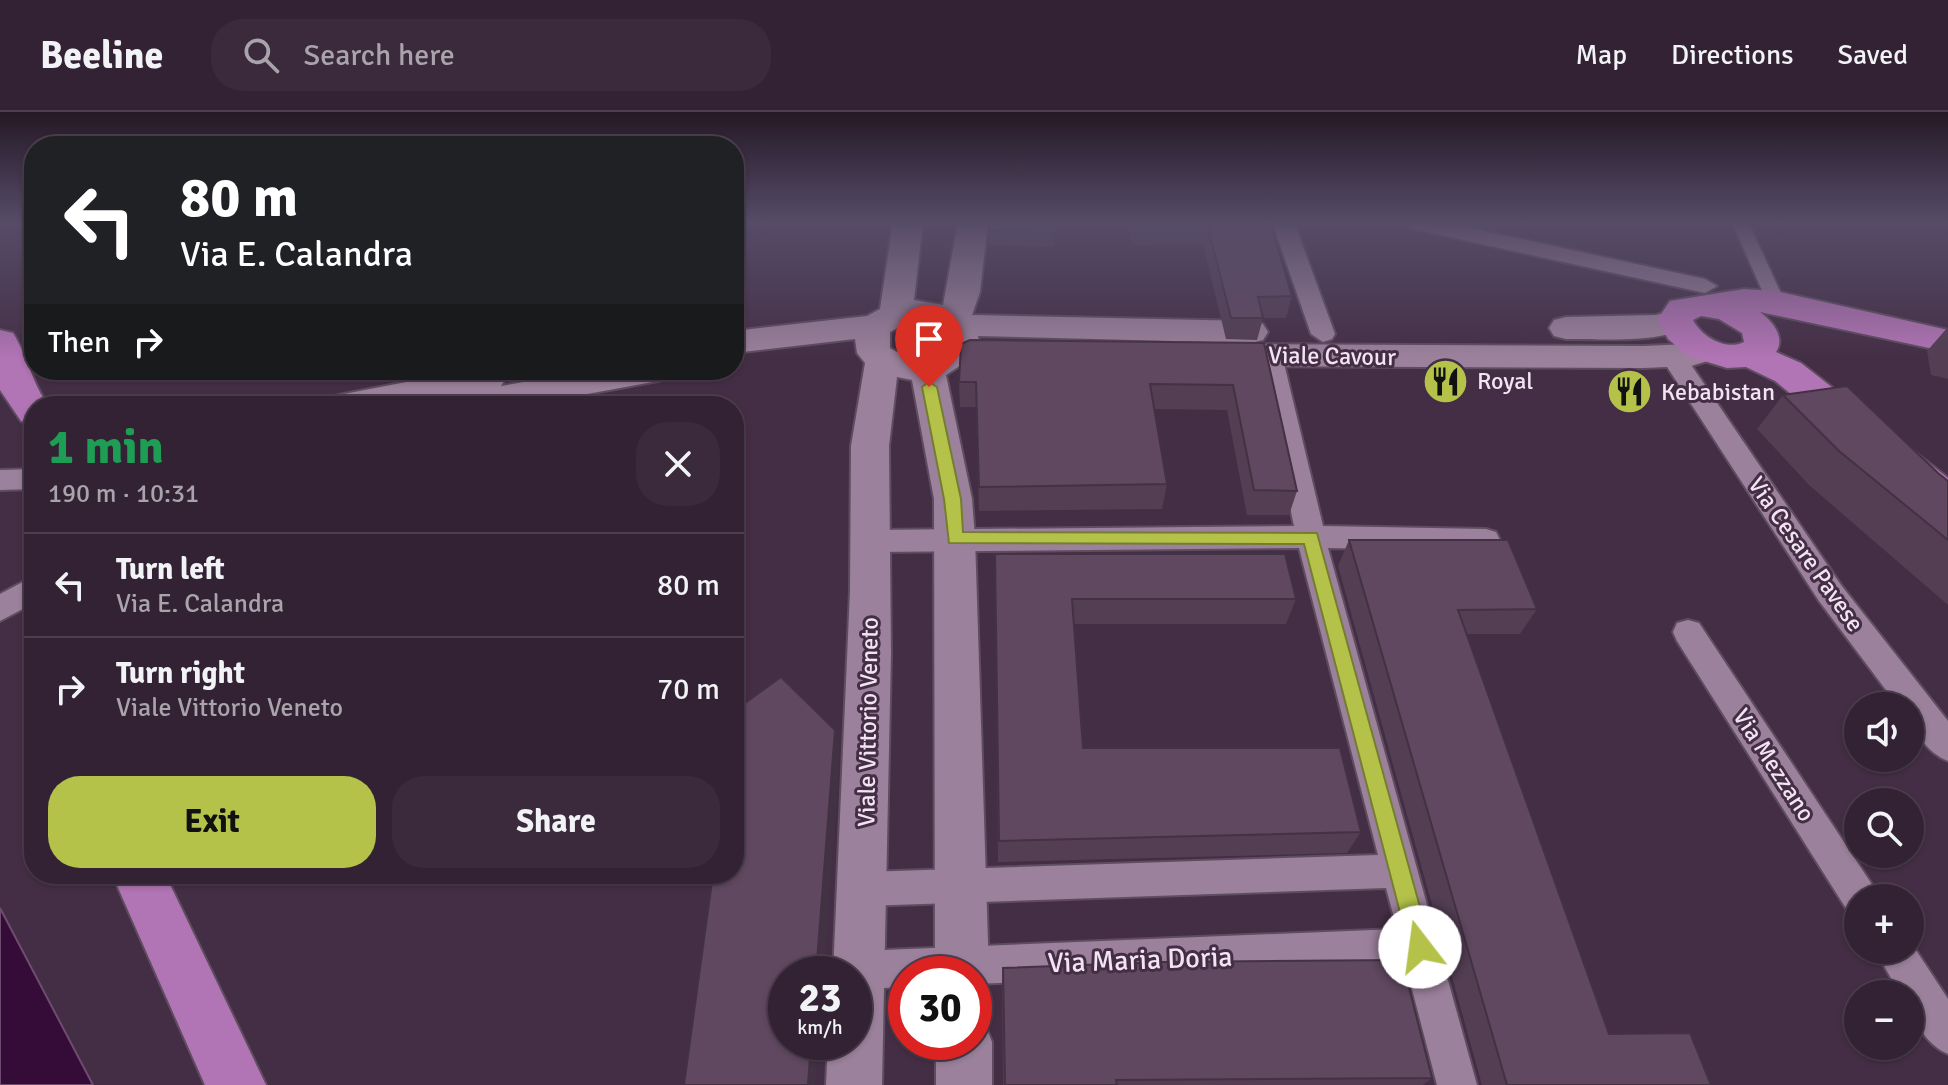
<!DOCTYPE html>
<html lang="en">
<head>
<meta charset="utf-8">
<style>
  body { margin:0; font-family:Signika,sans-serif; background:#3b2a3c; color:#f1f3f6; height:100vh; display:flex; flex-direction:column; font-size:30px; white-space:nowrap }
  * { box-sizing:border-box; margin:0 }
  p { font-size:26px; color:#a9a4ac }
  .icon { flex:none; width:44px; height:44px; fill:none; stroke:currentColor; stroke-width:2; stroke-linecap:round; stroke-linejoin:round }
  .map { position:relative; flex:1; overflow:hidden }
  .details { position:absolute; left:24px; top:284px; width:720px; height:488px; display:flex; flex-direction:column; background:#332234; border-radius:32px; box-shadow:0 2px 6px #0004,0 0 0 2px #4e3f4f }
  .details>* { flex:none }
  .top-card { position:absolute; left:24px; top:24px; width:720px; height:244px; border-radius:32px; box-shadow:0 2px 6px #0004,0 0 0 2px #4e3f4f; background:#202124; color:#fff; overflow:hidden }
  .controls { position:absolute; left:1844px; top:580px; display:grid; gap:16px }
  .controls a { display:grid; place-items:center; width:80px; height:80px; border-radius:50%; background:#332234; box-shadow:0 2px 6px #0004,0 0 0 2px #4e3f4f; font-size:40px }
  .speed { position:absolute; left:768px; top:844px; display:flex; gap:16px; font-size:40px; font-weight:700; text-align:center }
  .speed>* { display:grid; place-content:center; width:104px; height:104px; border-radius:50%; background:#332234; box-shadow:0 2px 6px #0004,0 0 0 2px #4e3f4f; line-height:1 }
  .speed small { font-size:20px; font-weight:400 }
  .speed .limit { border:12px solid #d22; background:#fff; color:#111 }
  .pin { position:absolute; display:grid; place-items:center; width:68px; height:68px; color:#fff; margin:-82px -34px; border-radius:50% 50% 50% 0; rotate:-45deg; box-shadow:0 0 8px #0007 }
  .pin .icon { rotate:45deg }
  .me { position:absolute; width:88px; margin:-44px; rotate:345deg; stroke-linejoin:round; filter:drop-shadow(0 0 6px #0008) }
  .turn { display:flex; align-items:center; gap:28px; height:168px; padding:0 24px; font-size:36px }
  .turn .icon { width:104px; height:104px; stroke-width:2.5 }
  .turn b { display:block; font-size:56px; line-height:68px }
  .then { display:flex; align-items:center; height:76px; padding:0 24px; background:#0003; gap:16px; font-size:30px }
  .round { display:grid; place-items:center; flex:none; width:84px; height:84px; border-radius:32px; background:#3b2a3c }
  .head { display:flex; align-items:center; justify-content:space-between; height:136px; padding:0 24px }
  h1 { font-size:48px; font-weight:700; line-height:60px; color:#1e9e55 }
  .action { display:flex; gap:16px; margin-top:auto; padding:16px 24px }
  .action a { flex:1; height:92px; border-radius:32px; background:#b4c24a; color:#111; font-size:32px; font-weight:700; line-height:92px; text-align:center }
  .action a+a { background:#3b2a3c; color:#f1f3f6 }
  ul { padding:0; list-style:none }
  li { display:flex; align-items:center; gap:24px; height:104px; padding:0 24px; border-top:2px solid #4e3f4f }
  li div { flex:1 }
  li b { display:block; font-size:30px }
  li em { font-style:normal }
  header { display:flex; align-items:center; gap:48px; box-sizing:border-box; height:112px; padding:0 40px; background:#332234; border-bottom:2px solid #4e3f4f }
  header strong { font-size:38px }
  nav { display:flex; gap:44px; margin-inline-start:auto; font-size:28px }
  .search { width:560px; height:72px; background:#3b2a3c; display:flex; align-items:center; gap:20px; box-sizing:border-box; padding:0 28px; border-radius:32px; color:#a9a4ac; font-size:30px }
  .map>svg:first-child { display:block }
  .water { fill:#350b38; stroke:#6e4c70; stroke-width:2 }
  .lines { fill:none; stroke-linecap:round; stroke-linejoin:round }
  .pedestrian-casing { stroke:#5e4c5f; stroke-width:4 }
  .minor-casing { stroke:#5e4c5f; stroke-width:4 }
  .secondary-casing { stroke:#5e4c5f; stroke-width:4 }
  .primary-casing { stroke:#5e4c5f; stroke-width:4 }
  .pedestrian { fill:#9b819b; fill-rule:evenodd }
  .minor { fill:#9b819b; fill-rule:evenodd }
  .secondary { fill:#9b819b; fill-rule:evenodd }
  .primary { fill:#b174b4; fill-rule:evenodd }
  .wall { fill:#533e53 }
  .shaded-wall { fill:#433243 }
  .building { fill:#604860; stroke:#433243; stroke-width:2 }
  .route { fill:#b4c24a; stroke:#757e30; stroke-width:2 }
  .labels { text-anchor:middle; stroke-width:6; stroke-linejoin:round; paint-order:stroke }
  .street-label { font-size:24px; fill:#f2e4f2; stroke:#442e45 }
  .poi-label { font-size:24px; fill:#f2e4f2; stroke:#442e45; text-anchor:start }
  .near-street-label { font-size:28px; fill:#f2e4f2; stroke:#442e45 }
</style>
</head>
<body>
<header>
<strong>Beeline</strong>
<div class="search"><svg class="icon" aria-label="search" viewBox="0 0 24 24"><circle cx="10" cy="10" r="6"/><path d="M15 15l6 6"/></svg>Search here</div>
<nav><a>Map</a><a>Directions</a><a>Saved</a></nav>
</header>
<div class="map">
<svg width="1948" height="973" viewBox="0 0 1948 973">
  <rect width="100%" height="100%" fill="#442e45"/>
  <!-- water -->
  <polygon class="water" points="0,796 93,973 0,973"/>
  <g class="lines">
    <defs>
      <polygon id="pedestrian" points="1732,110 1748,110 1785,190 1782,194 1770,194 1767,190"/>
      <g id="minor">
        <polygon points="1272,110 1294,110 1335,222 1332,227 1323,230 1311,222"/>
        <polygon points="1402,110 1443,110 1705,167 1717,174 1705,181 1413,117"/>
        <polygon points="1270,235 1282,243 1323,414 1486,417 1496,420 1500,428 1496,436 1486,439 1328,436 1477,973 1437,973 1406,854 974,872 974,862 906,862 906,875 860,877 854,875 854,862 843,862 841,858 847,845 860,839 1397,817 1386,776 864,794 851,789 846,777 851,765 864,760 1378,743 1299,436 873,440 863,437 859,429 863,421 873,418 1294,414 1258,243"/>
        <path d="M 1672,236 L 1681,238 L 1841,473 L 1948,609 L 1948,649 C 1927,641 1910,616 1910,594 L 1898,594 L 1819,489 L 1660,244 Z"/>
        <polygon points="34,357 34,377 0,378 0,358"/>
        <polygon points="34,464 34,491 0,509 0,482"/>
        <polygon points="1688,508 1699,511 1873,774 1878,786 1858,786 1858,803 1847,798 1677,529 1673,520 1677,511"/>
        <path d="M 1910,829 L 1948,887 L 1948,942 C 1926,933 1910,906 1910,882 L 1900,882 L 1875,838 L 1910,838 Z"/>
      </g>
      <g id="secondary">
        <path d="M 893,110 L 923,110 L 914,188 L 943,193 L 958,110 L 988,110 L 980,180 L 972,203 L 1251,209 L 1263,212 L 1268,220 L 1263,228 L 1251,231 L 978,224 L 979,230 L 967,249 L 946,263 L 972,387 L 975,426 L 989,862 L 981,881 L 974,884 L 974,862 L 935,862 L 934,387 L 912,268 L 897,265 L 889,334 L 891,541 L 882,973 L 826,973 L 828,930 L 854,930 L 854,862 L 833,862 L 850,479 L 851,334 L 865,251 L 857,241 L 855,227 L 734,241 L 734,219 L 867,204 L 880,197 ZM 912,208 L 933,212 L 944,221 L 943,234 C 925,248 908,248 890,236 L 890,220 Z"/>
        <path d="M 1675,198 L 1687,201 L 1692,208 C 1675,234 1596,226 1566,227 L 1554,224 L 1549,216 L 1554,208 L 1566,205 L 1656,203 Z"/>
        <polygon points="1706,227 1718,230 1723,238 1718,246 1691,254 1644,256 1212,254 1200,251 1195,243 1200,235 1212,232 1644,234 1688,232"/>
        <polygon points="469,258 501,258 506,266 501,274 592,258 675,258 670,266 658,269 522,294 437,294 441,287 406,294 326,294 331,285 344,282"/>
        <polygon points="974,906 984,910 992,930 992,973 936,973 936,930 974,930"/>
      </g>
      <g id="primary">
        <path d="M 1744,177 L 1776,179 L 1948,218 L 1948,240 L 1760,200 C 1772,209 1786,225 1776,240 L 1801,251 L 1948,366 L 1948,403 L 1934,399 L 1775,269 L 1746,255 L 1727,256 L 1688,244 L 1668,227 L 1657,208 L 1670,189 ZM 1701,204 L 1719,207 L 1742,221 L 1744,230 C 1726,239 1702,225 1693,208 Z"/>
        <path d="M 0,218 L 13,221 C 28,245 32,272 49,294 L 34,294 L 34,313 L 21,309 L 0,278 Z"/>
        <polygon points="112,762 165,762 266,973 205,973"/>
      </g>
    </defs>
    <!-- pedestrian casing -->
    <use href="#pedestrian" class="pedestrian-casing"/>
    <!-- minor casing -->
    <use href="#minor" class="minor-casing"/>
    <!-- secondary casing -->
    <use href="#secondary" class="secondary-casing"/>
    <!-- primary casing -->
    <use href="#primary" class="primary-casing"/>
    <!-- pedestrian -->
    <use href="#pedestrian" class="pedestrian"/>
    <!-- minor -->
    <use href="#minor" class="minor"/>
    <!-- secondary -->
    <use href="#secondary" class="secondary"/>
    <!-- primary -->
    <use href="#primary" class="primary"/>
  </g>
  <!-- wall -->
  <g class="wall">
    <polygon points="989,110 1055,110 1054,135 989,133"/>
    <polygon points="1128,110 1270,110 1292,184 1286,206 1263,206 1257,228 1226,227 1203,132 1132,133"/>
    <polygon points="1948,215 1948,267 1931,263 1927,239"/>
    <polygon points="1264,231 1297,379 1289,403 1247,403 1227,298 1154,297 1167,372 1162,397 979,399 976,295 960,295 959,270"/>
    <polygon points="1783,283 1938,361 1948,369 1948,493 1809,373 1757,317"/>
    <polygon points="1349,428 1537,497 1520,522 1467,522 1609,922 1711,973 1482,973 1338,454"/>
    <polygon points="995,442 1296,487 1286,512 1074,512 1083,636 1361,720 1347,741 998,750"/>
    <polygon points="1003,856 1432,966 1423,973 1003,973 1002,874"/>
  </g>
  <!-- shaded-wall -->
  <g class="shaded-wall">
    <polygon points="835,618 840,641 824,862 816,862"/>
    <polygon points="811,930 819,930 815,973 808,973"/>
  </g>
  <!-- building -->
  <g class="building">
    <polygon points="989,110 1055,110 1055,121 989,119"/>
    <polygon points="1134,110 1270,110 1292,184 1258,185 1263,206 1231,206 1207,111 1135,111"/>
    <polygon points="970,228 1264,231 1297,379 1254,378 1233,273 1150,272 1167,372 979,375 976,270 959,270 961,232"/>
    <polygon points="1847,274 1938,361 1948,369 1948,428 1839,339 1783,283"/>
    <polygon points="1349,428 1508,428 1537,497 1458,498 1609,922 1690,921 1711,973 1507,973"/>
    <polygon points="995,442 1285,442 1296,487 1072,487 1083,636 1340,636 1361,720 999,729"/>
    <polygon points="781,565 835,618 816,862 786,862 786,930 811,930 808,973 684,973 713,762 734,762 734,599"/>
    <polygon points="1402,848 1432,966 1116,968 1117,973 1005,973 1003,856 1163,850"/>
  </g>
  <!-- sky -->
  <linearGradient id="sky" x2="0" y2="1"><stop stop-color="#251926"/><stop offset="0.45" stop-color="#564c68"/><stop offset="1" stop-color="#564c68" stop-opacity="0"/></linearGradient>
  <rect width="1948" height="246" fill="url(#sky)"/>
  <!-- route -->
  <polygon class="route" points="929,270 937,275 961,387 963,420 1317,421 1431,835 1428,843 1420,846 1412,843 1409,835 1304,432 949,431 944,387 922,275"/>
  <!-- icons -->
  <defs>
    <symbol id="restaurant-disc" viewBox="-11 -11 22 22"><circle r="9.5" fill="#b4c24a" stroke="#442e45"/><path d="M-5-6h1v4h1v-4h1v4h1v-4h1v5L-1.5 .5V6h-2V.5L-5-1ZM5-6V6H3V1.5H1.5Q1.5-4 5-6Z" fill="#111"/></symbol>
  </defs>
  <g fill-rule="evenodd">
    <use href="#restaurant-disc" x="1420" y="244" width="51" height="51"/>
    <use href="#restaurant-disc" x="1604" y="254" width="51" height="51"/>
  </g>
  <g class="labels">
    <!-- street labels -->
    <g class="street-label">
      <text transform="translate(1332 244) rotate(1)" y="8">Viale Cavour</text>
      <text transform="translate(1806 442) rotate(55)" y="8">Via Cesare Pavese</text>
      <text transform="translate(868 610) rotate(-89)" y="8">Viale Vittorio Veneto</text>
      <text transform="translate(1774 653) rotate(57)" y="8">Via Mezzano</text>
    </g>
    <!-- poi labels -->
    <g class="poi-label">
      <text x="1477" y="277">Royal</text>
      <text x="1661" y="288">Kebabistan</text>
    </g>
    <!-- near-street labels -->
    <g class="near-street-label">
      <text transform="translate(1140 847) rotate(-2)" y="10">Via Maria Doria</text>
    </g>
  </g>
</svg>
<div class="controls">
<a><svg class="icon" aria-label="sound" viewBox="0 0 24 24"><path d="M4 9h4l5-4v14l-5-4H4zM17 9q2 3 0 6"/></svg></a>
<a><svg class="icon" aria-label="search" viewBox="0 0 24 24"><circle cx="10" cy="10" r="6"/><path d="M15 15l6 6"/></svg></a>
<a>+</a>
<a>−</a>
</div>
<div class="speed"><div>23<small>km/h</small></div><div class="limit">30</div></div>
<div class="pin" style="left:929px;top:275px;background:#d93025"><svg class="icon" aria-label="arrive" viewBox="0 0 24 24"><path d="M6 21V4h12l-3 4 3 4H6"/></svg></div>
<svg class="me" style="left:1420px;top:835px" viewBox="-20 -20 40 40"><circle r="19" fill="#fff"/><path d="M0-13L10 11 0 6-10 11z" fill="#b4c24a"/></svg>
<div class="top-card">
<div class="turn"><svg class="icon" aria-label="left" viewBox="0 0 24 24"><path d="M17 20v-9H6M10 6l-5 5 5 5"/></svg><div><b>80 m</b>Via E. Calandra</div></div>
<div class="then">Then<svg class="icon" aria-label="right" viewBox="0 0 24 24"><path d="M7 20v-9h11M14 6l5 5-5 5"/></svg></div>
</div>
<section class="details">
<div class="head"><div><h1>1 min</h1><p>190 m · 10:31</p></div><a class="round"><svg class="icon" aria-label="close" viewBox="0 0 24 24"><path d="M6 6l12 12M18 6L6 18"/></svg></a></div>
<ul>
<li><svg class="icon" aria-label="left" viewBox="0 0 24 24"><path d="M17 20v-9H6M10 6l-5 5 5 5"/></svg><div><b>Turn left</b><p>Via E. Calandra</p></div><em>80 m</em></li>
<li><svg class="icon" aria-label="right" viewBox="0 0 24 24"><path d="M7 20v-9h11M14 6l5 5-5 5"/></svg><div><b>Turn right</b><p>Viale Vittorio Veneto</p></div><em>70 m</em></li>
</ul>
<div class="action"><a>Exit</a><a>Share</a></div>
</section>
</div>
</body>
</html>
